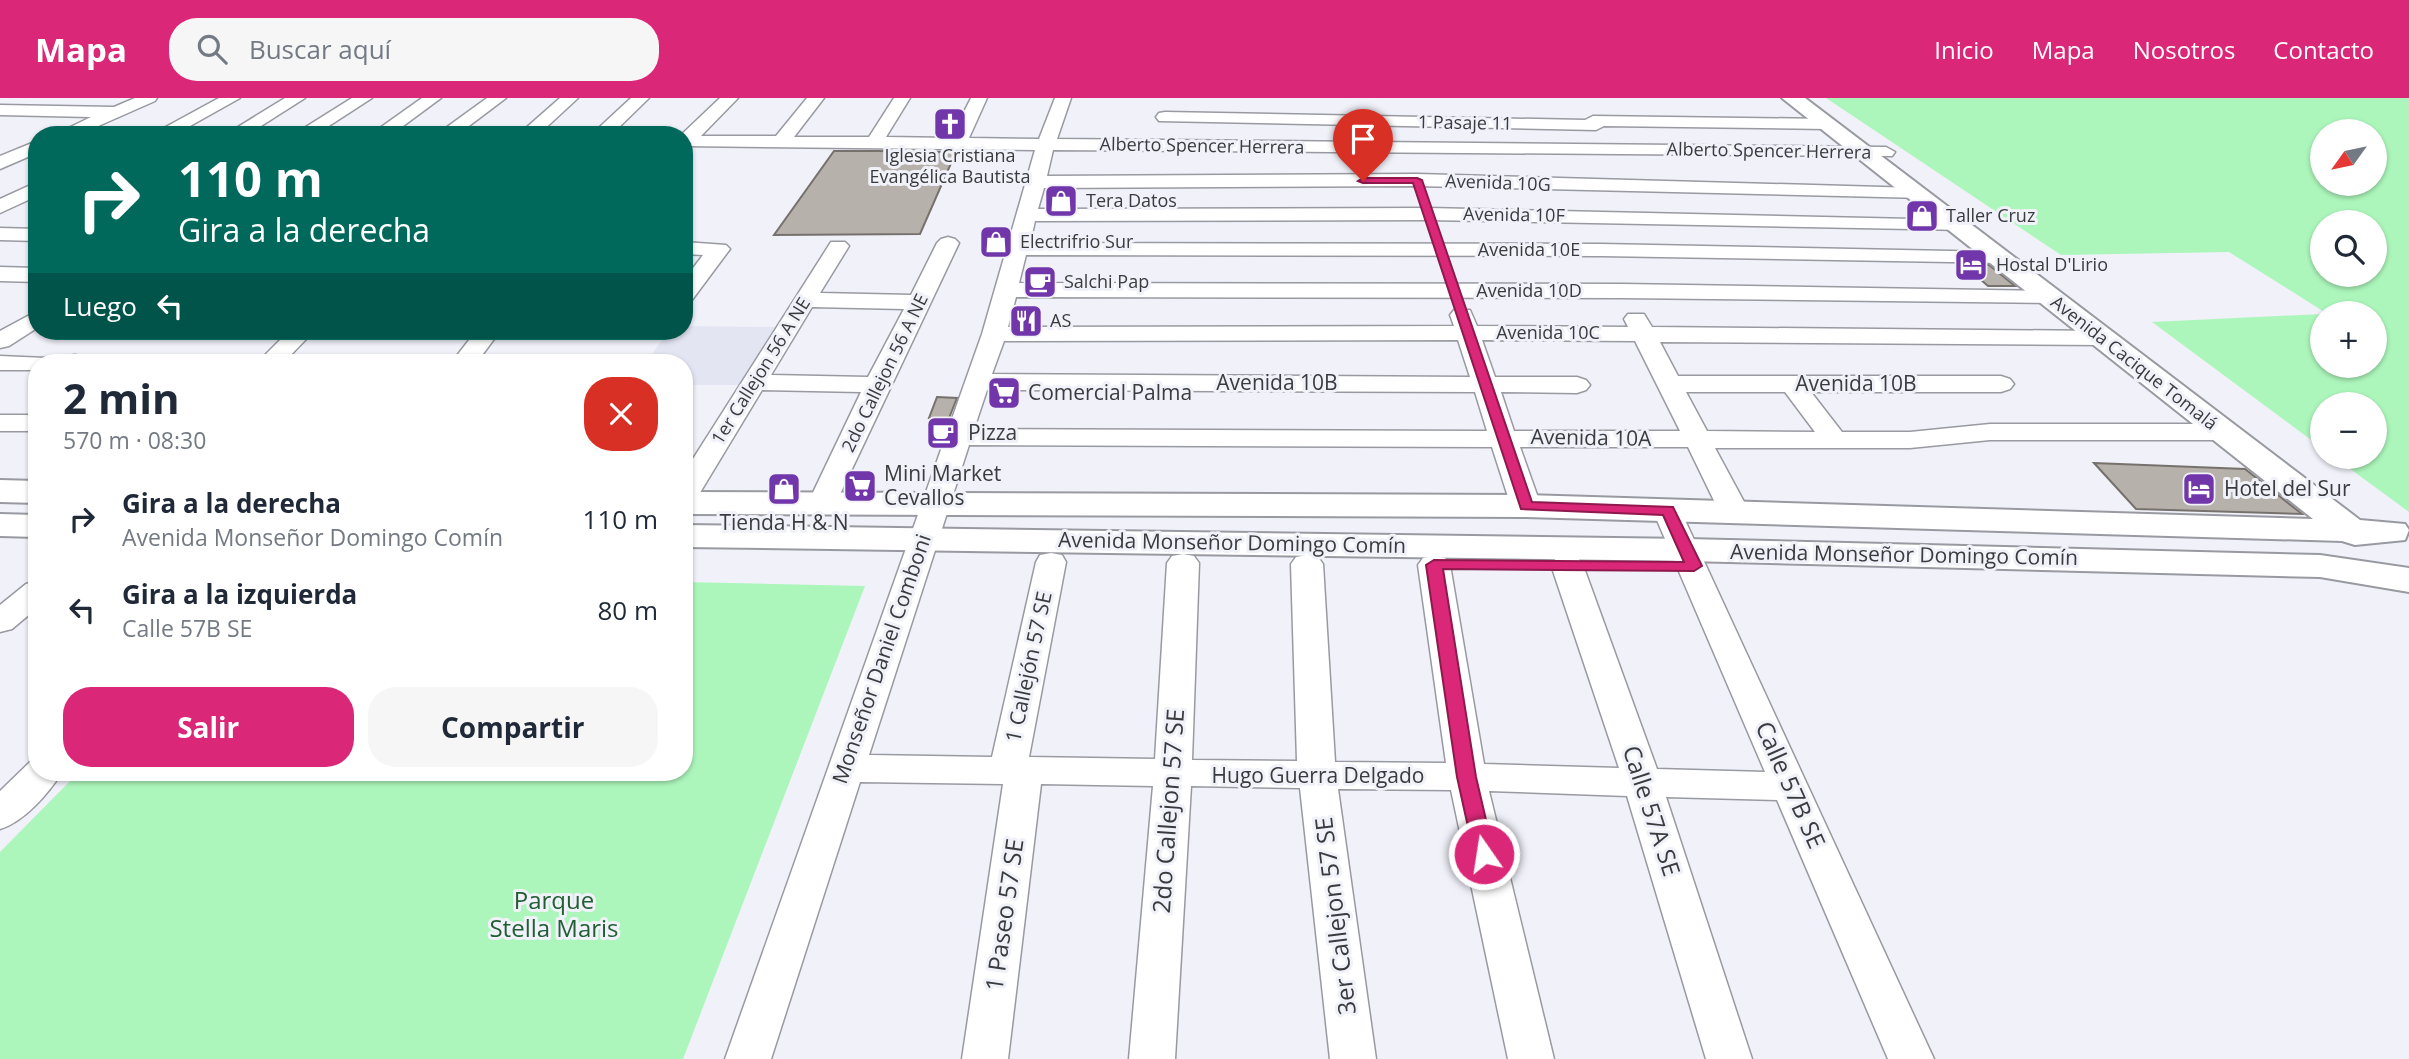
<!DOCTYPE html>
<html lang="es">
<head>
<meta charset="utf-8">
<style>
  body { margin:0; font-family:"Open Sans",sans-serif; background:#f6f6f7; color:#1f2937; height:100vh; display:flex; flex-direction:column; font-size:26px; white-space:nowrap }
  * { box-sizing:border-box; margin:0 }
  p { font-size:23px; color:#747a83 }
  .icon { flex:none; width:38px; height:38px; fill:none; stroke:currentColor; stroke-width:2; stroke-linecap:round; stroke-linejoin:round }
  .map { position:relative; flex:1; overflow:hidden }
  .sheet { position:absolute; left:28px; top:256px; width:665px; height:427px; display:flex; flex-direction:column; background:#fff; border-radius:28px; box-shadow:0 2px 5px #0004 }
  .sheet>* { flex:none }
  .banner { position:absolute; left:28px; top:28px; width:665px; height:214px; border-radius:28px; box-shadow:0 2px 5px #0004; background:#00695c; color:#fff; overflow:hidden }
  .needle { width:46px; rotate:237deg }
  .fabs { position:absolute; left:2310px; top:21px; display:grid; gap:14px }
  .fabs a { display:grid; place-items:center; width:77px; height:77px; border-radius:50%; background:#fff; box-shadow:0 2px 5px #0004; font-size:35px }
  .pin { position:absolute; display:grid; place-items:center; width:60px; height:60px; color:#fff; margin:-72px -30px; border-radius:50% 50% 50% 0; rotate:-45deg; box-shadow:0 0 7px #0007 }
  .pin .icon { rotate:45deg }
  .me { position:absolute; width:77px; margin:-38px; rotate:347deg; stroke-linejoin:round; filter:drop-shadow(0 0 5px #0008) }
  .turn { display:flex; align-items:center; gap:24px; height:147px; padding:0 35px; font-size:32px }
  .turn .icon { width:91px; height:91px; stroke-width:2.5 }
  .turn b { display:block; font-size:49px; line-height:60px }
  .then { display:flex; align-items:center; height:66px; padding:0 35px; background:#0003; gap:14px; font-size:26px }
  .round { display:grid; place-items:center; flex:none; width:74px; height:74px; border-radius:28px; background:#f6f6f7 }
  .overview { display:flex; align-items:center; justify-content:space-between; height:119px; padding:0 35px }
  h1 { font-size:42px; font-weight:700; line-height:52px }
  .action { display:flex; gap:14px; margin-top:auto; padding:14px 35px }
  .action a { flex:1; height:80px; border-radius:28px; background:#db2777; color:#fff; font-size:28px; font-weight:700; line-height:80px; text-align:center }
  .action a+a { background:#f6f6f7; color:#1f2937 }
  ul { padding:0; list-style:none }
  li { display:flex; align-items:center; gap:21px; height:91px; padding:0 35px }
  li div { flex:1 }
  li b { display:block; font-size:26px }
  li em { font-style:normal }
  header { display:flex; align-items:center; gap:42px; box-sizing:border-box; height:98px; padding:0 35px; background:#db2777; color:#fff }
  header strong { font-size:33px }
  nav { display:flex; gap:38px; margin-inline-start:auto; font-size:24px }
  .search { width:490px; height:63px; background:#f6f6f7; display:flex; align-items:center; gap:18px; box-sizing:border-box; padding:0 24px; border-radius:28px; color:#747a83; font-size:26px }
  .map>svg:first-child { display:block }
  .built { fill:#e3e5f3 }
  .green { fill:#acf6bb; fill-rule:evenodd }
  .building { fill:#b6b1ab; stroke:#76716c; stroke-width:2 }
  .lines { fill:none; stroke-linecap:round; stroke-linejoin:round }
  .minor-casing { stroke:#999aa1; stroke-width:3 }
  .major-casing { stroke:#999aa1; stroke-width:4 }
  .minor { fill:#fff; fill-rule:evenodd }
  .major { fill:#fff; fill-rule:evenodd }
  .route { fill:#db2777; stroke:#8e194d; stroke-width:2 }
  .labels { text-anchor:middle; stroke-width:6; stroke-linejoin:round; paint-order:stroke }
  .far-street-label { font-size:18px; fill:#3a3b3e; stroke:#f0f1f9 }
  .far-poi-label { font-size:18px; fill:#3a3b3e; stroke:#f0f1f9; text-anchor:start }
  .street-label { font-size:21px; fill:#3a3b3e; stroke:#f0f1f9 }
  .poi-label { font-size:21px; fill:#3a3b3e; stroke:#f0f1f9; text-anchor:start }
  .near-street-label { font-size:24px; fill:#3a3b3e; stroke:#f0f1f9 }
  .near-park-label { font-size:24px; fill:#215e33; stroke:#f0f1f9 }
</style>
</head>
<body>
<header>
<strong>Mapa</strong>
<div class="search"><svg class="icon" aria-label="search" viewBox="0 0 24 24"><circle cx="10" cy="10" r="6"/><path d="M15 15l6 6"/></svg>Buscar aquí</div>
<nav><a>Inicio</a><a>Mapa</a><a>Nosotros</a><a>Contacto</a></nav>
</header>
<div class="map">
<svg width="2409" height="961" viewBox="0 0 2409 961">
  <rect width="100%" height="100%" fill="#f0f1f9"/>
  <!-- built -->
  <polygon class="built" points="684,228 775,229 741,287 684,287 684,264 646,264 669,233 684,233"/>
  <!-- green -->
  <g class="green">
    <path d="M 1826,0 L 2409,0 L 2409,414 L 2334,359 L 2375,359 L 2375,306 L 2322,306 L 2322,350 L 2152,224 L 2322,216 L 2322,268 L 2375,268 L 2375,215 L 2326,215 L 2229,154 L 2061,157 ZM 2322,33 L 2375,33 L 2375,86 L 2322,86 ZM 2322,124 L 2375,124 L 2375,177 L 2322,177 Z"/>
    <polygon points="684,484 865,488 683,961 0,961 0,754 79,674 684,674"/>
  </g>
  <!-- building -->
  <g class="building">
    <polygon points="834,53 877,53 956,54 920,136 774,137"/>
    <polygon points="1964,167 1989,167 2015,188 1988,188"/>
    <polygon points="937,299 957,300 949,320 929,320"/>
    <polygon points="2094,365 2245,371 2302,416 2136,411"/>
  </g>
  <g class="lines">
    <defs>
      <g id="minor">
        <polygon points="135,0 157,0 155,3 78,37 54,37 91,19 0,17 0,7 114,9"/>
        <polygon points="219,0 240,0 174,37 151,37"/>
        <polygon points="285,0 305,0 247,37 225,37"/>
        <polygon points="352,0 372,0 315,37 293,37"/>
        <polygon points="422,0 441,0 391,37 370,37"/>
        <polygon points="487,0 506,0 457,37 436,37"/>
        <polygon points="560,0 578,0 538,37 518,37"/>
        <polygon points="631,0 649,0 611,37 591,37"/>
        <path d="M 720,0 L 738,0 L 701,38 L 776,38 L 807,0 L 824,0 L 794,39 L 869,39 L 894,0 L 910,0 L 886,39 L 951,40 L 971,0 L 987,0 L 969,40 L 1039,41 L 1055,0 L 1071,0 L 1057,41 L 1886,49 L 1895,54 L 1892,58 L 1053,52 L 1047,78 L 1417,76 L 1917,90 L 1924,92 L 1927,96 L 1924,100 L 1417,88 L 1044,90 L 1038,111 L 1428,110 L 1958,122 L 1965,124 L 1968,128 L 1965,132 L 1428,122 L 1035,123 L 1030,145 L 1601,146 L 1999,154 L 2007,155 L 2010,160 L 2007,165 L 1601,158 L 1026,157 L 1019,185 L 1622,186 L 2051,193 L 2059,195 L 2062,200 L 2059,205 L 1622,200 L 1016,199 L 1008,229 L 1454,228 L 1450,217 L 1454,212 L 1470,212 L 1477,228 L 1628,229 L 1624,221 L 1628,216 L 1644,216 L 1652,229 L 2103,233 L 2111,235 L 2115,240 L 2111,245 L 2103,247 L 1660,244 L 1678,278 L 2001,278 L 2010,281 L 2014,286 L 2010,291 L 2001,294 L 1811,294 L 1842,334 L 1910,334 L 1990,326 L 2224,326 L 2234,328 L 2237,334 L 2234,340 L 2224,342 L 1990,342 L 1910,350 L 1715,350 L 1749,413 L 1744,419 L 1734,422 L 1724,419 L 1719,413 L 1688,349 L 1520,349 L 1541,408 L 1536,414 L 1526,417 L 1516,414 L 1511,408 L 1492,349 L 969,347 L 869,657 L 992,659 L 1036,464 L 1040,457 L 1051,455 L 1062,457 L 1066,464 L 1029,659 L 1155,661 L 1167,465 L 1172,458 L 1183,456 L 1194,458 L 1199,465 L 1192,662 L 1297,663 L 1291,466 L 1296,459 L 1307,457 L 1318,459 L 1323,466 L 1335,664 L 1446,665 L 1418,467 L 1423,460 L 1434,458 L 1445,460 L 1450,467 L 1484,666 L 1619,670 L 1551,467 L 1556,460 L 1567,458 L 1578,460 L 1583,467 L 1657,671 L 1765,674 L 1653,413 L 1658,407 L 1668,404 L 1678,407 L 1934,961 L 1888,961 L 1777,702 L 1666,699 L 1752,961 L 1706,961 L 1627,698 L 1489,693 L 1554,961 L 1508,961 L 1451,692 L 1338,691 L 1376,961 L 1330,961 L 1300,690 L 1191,688 L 1175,961 L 1129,961 L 1153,688 L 1041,686 L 1008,961 L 962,961 L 1003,686 L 860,684 L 771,961 L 725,961 L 982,236 L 1035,52 L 684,48 L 684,37 L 681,37 ZM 1458,242 L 1470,279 L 992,276 L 1004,243 ZM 1482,242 L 1635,243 L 1680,333 L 1514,333 L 1501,294 L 1577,295 L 1586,292 L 1590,287 L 1586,282 L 1577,279 L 1495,279 ZM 987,292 L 1475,294 L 1487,333 L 974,331 ZM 1686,294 L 1785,294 L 1815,334 L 1707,333 Z"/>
        <polygon points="1165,14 1585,22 1593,18 1827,21 1836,26 1827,31 1604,28 1596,32 1159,23 1156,19 1159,15"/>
        <polygon points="37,43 37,55 0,71 0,58"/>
        <polygon points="37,84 37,98 0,115 0,101"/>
        <polygon points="0,130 37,131 37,143 0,142"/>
        <path d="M 948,139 L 955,141 L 959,145 L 833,411 L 823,414 L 813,411 L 808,405 L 861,294 L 762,292 L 698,398 L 694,404 L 684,407 L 684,375 L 831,144 L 845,144 L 849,148 L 820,195 L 911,197 L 937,145 L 941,141 ZM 812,209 L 904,211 L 868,279 L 771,277 Z"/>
        <polygon points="684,144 726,147 730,151 692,202 684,204 684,182 703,157 684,156"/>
        <polygon points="0,169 37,170 37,184 0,183"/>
        <polygon points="37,213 37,230 9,248 0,250 0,233"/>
        <polygon points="289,233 314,233 284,264 258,264"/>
        <polygon points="476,233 500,233 477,264 452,264"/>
        <polygon points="75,257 84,259 87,264 57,264 60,259"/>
        <polygon points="0,258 46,260 49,264 37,264 37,272 0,272"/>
        <rect x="0" y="317" width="37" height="16"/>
        <polygon points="37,483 37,510 12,531 0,534 0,507 26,486"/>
        <path d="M 37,662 L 37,674 L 62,674 C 49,695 24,724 0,731 L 0,693 L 30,664 Z"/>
      </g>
      <g id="major">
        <polygon points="1782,0 1805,0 2360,422 2405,426 2409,432 2405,442 2355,447 2342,443 1526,419 684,416 684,394 1526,397 2313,421"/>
        <polygon points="0,382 37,383 37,405 0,404"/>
        <polygon points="0,416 37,417 37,439 0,438"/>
        <polygon points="684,427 1687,441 2320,457 2409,470 2409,494 2320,479 1687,463 684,449"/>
      </g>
    </defs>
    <!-- minor casing -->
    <use href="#minor" class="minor-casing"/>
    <!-- major casing -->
    <use href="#major" class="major-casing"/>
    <!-- minor -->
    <use href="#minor" class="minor"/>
    <!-- major -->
    <use href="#major" class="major"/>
  </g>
  <!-- route -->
  <polygon class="route" points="1417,80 1422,82 1532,404 1673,409 1702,468 1694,473 1443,471 1476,679 1494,756 1491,761 1484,764 1477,761 1474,756 1457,679 1426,467 1434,462 1684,464 1663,417 1521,411 1413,85 1363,85 1358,83 1363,80"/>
  <!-- icons -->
  <defs>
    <symbol id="church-square" viewBox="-11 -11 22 22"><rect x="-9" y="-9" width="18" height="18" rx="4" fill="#7236ab" stroke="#f0f1f9"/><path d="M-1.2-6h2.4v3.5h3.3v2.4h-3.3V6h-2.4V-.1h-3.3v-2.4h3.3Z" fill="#fff"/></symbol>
    <symbol id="shop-square" viewBox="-11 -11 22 22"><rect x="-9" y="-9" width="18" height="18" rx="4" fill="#7236ab" stroke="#f0f1f9"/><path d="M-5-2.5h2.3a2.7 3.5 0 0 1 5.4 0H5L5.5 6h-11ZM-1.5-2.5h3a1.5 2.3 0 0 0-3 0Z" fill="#fff"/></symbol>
    <symbol id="hotel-square" viewBox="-11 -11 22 22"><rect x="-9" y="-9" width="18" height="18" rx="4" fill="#7236ab" stroke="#f0f1f9"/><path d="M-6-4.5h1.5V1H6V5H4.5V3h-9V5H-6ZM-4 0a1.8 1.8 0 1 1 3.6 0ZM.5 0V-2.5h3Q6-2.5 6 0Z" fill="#fff"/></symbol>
    <symbol id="cafe-square" viewBox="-11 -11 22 22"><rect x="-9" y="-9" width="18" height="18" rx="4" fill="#7236ab" stroke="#f0f1f9"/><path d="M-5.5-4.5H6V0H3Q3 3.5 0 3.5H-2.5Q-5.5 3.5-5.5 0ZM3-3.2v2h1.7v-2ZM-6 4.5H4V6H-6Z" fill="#fff"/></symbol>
    <symbol id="restaurant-square" viewBox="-11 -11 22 22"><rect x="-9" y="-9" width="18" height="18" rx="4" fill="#7236ab" stroke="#f0f1f9"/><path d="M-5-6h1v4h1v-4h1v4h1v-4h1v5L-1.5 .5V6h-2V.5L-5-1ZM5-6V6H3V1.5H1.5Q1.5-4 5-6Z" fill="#fff"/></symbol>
    <symbol id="supermarket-square" viewBox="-11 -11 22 22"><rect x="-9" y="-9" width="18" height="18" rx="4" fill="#7236ab" stroke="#f0f1f9"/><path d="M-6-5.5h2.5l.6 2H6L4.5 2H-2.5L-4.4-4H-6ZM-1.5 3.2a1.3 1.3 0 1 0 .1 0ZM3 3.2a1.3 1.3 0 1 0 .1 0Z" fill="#fff"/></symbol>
  </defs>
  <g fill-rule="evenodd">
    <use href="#church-square" x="931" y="7" width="38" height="38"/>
    <use href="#shop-square" x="1042" y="84" width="38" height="38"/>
    <use href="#shop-square" x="1903" y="99" width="38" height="38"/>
    <use href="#shop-square" x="977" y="125" width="38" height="38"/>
    <use href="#hotel-square" x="1952" y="148" width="38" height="38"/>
    <use href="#cafe-square" x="1021" y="165" width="38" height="38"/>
    <use href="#restaurant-square" x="1007" y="204" width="38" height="38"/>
    <use href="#supermarket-square" x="985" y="276" width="38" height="38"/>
    <use href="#cafe-square" x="924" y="316" width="38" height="38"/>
    <use href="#supermarket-square" x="841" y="369" width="38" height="38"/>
    <use href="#shop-square" x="765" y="372" width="38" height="38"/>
    <use href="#hotel-square" x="2180" y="372" width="38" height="38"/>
  </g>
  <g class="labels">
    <!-- far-street labels -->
    <g class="far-street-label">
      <text transform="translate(1465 25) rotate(1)" y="6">1 Pasaje 11</text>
      <text transform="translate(1202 48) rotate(1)" y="6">Alberto Spencer Herrera</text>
      <text transform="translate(1769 53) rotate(1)" y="6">Alberto Spencer Herrera</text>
      <text transform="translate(1498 85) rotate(2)" y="6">Avenida 10G</text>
      <text transform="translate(1514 117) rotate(1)" y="6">Avenida 10F</text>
      <text x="1529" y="158">Avenida 10E</text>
      <text x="1529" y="199">Avenida 10D</text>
      <text x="1548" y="241">Avenida 10C</text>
      <text transform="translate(2134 265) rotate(38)" y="6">Avenida Cacique Tomalá</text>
      <text transform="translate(761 273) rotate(-58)" y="6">1er Callejon 56 A NE</text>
      <text transform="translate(885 275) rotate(-64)" y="6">2do Callejon 56 A NE</text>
    </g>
    <!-- far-poi labels -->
    <g class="far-poi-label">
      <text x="950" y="64" text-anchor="middle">Iglesia Cristiana<tspan x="950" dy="21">Evangélica Bautista</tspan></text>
      <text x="1086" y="109">Tera Datos</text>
      <text x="1946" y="124">Taller Cruz</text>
      <text x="1020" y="150">Electrifrio Sur</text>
      <text x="1996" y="173">Hostal D'Lirio</text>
      <text x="1064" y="190">Salchi Pap</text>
      <text x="1050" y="229">AS</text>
    </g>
    <!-- street labels -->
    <g class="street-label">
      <text x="1277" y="292">Avenida 10B</text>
      <text x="1856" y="293">Avenida 10B</text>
      <text transform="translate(1591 340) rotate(1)" y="7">Avenida 10A</text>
      <text transform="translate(1232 445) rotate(1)" y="7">Avenida Monseñor Domingo Comín</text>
      <text transform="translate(1904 457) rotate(1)" y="7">Avenida Monseñor Domingo Comín</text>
      <text transform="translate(882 561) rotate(-71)" y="7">Monseñor Daniel Comboni</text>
      <text transform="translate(1029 569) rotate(-78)" y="7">1 Callejón 57 SE</text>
      <text x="1318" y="685">Hugo Guerra Delgado</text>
    </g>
    <!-- poi labels -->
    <g class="poi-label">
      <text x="1028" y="302">Comercial Palma</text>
      <text x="968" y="342">Pizza</text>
      <text x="884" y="383">Mini Market<tspan x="884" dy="24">Cevallos</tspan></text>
      <text x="2224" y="398">Hotel del Sur</text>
      <text x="784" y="432" text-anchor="middle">Tienda H &amp; N</text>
    </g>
    <!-- near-street labels -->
    <g class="near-street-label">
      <text transform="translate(1790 687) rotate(66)" y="8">Calle 57B SE</text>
      <text transform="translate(1169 713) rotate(-86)" y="8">2do Callejon 57 SE</text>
      <text transform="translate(1651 713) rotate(72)" y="8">Calle 57A SE</text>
      <text transform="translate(1005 817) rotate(-82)" y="8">1 Paseo 57 SE</text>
      <text transform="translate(1336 818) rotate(-97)" y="8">3er Callejon 57 SE</text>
    </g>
    <!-- near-park labels -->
    <g class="near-park-label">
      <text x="554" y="811">Parque<tspan x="554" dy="28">Stella Maris</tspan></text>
    </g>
  </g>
</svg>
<div class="fabs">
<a><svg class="needle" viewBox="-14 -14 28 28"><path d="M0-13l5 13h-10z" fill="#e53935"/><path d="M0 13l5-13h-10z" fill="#747a83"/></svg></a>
<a><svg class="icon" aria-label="search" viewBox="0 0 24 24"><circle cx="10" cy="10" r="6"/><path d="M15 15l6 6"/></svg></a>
<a>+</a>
<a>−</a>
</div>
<div class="pin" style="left:1363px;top:83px;background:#d93025"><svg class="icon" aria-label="arrive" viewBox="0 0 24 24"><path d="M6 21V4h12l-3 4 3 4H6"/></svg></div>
<svg class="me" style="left:1484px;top:756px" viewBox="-20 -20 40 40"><circle r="17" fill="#db2777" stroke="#fff" stroke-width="3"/><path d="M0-11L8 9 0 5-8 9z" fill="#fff"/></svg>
<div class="banner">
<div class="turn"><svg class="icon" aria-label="right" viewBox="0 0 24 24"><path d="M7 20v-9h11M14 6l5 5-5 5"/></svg><div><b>110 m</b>Gira a la derecha</div></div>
<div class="then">Luego<svg class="icon" aria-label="left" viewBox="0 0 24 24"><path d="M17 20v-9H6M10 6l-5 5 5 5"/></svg></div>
</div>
<section class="sheet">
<div class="overview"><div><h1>2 min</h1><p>570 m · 08:30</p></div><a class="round" style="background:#d93025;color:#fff"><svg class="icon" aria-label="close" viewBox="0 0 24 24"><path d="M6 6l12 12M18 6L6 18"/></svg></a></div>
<ul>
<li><svg class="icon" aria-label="right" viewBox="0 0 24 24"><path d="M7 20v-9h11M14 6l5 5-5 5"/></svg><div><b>Gira a la derecha</b><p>Avenida Monseñor Domingo Comín</p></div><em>110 m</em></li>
<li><svg class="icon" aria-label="left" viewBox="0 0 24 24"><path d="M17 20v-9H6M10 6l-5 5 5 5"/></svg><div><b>Gira a la izquierda</b><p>Calle 57B SE</p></div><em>80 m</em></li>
</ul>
<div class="action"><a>Salir</a><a>Compartir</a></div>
</section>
</div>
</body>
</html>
